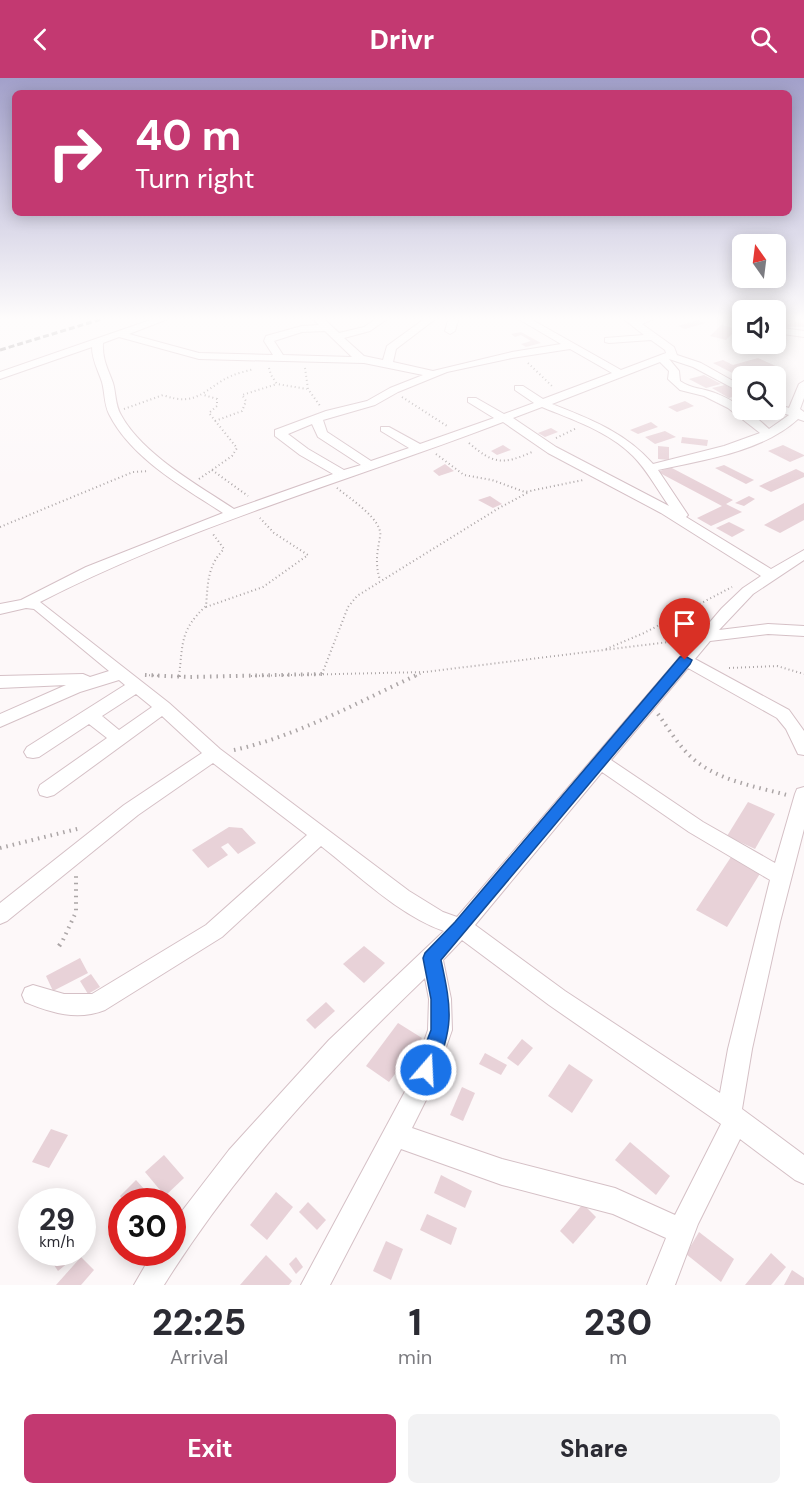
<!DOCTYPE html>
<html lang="en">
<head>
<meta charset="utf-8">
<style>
  body { margin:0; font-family:"DM Sans",sans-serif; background:#f2f2f3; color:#2b2b33; height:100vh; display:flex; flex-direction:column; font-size:22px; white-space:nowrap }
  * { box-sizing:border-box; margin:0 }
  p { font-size:20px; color:#7c7c81 }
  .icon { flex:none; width:33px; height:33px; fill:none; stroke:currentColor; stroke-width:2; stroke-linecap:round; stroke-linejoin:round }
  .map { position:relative; height:1207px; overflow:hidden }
  .sheet { display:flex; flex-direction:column; background:#fff; flex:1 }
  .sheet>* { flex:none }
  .hud { position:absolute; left:12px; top:12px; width:780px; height:126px; border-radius:9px; box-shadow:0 3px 15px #0003; background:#c33971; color:#fff; overflow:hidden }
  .needle { width:39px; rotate:346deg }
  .tools { position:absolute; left:732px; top:156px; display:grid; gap:12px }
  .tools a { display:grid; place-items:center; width:54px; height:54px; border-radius:9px; background:#fff; box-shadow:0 3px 15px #0003; font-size:30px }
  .speed { position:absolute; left:18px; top:1110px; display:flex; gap:12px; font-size:30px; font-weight:700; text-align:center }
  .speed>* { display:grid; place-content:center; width:78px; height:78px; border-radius:50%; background:#fff; box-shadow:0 3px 15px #0003; line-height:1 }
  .speed small { font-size:15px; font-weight:400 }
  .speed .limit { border:9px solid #d22; background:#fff; color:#111 }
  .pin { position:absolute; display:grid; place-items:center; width:51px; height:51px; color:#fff; margin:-62px -26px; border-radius:50% 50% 50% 0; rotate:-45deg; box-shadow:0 0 6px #0007 }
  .pin .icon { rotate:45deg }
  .me { position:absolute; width:66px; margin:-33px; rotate:19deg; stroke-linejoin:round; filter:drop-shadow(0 0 4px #0008) }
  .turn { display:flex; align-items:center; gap:21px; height:126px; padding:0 24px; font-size:27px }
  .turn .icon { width:78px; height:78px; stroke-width:2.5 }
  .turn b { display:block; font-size:42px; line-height:51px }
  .eta { display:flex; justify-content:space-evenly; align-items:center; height:102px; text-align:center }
  .eta b { font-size:36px; font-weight:800; line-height:42px }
  .cta { display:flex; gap:12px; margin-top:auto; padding:12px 24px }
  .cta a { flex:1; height:69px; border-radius:9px; background:#c33971; color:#fff; font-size:24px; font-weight:800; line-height:69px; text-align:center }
  .cta a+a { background:#f2f2f3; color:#2b2b33 }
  header { display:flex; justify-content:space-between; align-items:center; height:78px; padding:0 24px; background:#c33971; color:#fff; font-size:27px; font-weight:800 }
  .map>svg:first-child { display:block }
  .building { fill:#e8d2d8 }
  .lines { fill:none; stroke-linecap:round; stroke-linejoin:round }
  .minor-casing { stroke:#d5c0c6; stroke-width:2 }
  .path-far2 { stroke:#aca6a7; stroke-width:2; stroke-dasharray:1 3; stroke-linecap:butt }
  .path-far1 { stroke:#aca6a7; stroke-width:4; stroke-dasharray:1.5 5; stroke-linecap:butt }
  .path { stroke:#aca6a7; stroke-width:4.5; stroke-dasharray:2 7; stroke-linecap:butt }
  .minor { fill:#fff; fill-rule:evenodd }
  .rail { stroke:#918b8c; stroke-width:3; stroke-dasharray:6 3; stroke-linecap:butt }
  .route { fill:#1a73e8; stroke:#114b97; stroke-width:1.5 }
</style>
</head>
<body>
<header><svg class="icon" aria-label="back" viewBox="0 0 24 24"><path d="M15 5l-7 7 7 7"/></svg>Drivr<svg class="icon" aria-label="search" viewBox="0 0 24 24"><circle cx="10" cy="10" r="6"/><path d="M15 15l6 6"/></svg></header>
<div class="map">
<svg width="804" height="1207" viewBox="0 0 804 1207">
  <rect width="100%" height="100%" fill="#fdf8f9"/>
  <!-- building -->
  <g class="building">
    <polygon points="698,242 705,245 685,251 678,248"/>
    <polygon points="776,242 793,242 804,246 804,249 780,249"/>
    <polygon points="721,247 742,252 742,258 732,256 726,262 710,258"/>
    <polygon points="521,254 541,265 526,269 521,266 531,263 521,257 515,259 511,256"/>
    <polygon points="758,280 784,292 761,298 742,300 713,285 723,282 733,287"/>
    <polygon points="704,297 721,306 706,310 689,301"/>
    <polygon points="725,307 742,316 729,320 712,310"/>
    <polygon points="685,323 694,328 677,334 668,329"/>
    <polygon points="651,344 658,349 638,356 630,352"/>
    <polygon points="551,350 558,354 545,359 538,355"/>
    <polygon points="665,353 676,359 655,366 645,359"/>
    <polygon points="682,359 708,362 707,368 681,365"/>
    <polygon points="503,367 511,372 497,377 491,373"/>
    <polygon points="783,367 804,377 804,378 790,384 768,373"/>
    <polygon points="658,368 669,369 669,382 658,381"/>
    <polygon points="445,386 454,393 439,398 433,393"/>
    <polygon points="724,387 754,402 746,406 715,390"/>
    <polygon points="670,389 733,422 726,426 742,434 711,448 697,440 722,428 658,394"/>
    <polygon points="796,391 804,395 804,399 771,414 759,408"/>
    <polygon points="490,418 502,426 493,430 478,422"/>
    <polygon points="749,418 755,421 744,428 735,425"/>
    <polygon points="804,425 804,442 780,455 764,447"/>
    <polygon points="729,444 745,452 732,459 716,450"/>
    <polygon points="748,724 775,736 755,771 727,758"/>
    <polygon points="229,749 242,750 256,765 238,776 228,765 221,769 228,777 208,790 192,772"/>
    <polygon points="731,779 761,794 727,849 696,832"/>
    <polygon points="364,868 385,885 364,905 343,886"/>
    <polygon points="80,880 88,895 53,913 46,898"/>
    <polygon points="91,896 100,909 88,916 80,903"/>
    <polygon points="326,924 335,933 315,951 306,942"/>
    <polygon points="398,945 422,960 389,1004 366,988"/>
    <polygon points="522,961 533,970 518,988 507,980"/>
    <polygon points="485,975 507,987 501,997 479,986"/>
    <polygon points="569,986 593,1002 572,1035 548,1018"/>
    <polygon points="462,1009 475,1015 463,1043 450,1037"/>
    <polygon points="51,1051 68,1057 49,1090 32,1084"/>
    <polygon points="630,1064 670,1098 656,1117 615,1082"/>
    <polygon points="164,1077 184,1100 165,1118 145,1094"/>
    <polygon points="441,1097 472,1113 465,1130 434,1115"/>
    <polygon points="136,1102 156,1124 124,1124 120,1118"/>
    <polygon points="276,1114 293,1129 267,1162 250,1147"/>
    <polygon points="308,1124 326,1142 317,1152 299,1134"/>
    <polygon points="583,1126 596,1139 573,1166 560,1153"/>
    <polygon points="427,1136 457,1150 451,1167 420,1152"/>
    <polygon points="699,1154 734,1181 721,1204 686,1176"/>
    <polygon points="386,1163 403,1171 391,1202 373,1193"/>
    <polygon points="771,1175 786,1189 771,1207 745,1207"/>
    <polygon points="266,1177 292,1203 289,1207 240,1207"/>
    <polygon points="66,1178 69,1184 58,1193 54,1187"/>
    <polygon points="81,1179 94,1192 81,1207 56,1207"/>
    <polygon points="296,1179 303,1189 296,1196 289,1186"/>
    <polygon points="792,1192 804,1200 804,1207 784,1207"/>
  </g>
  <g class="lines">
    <defs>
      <g id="minor">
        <path d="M 159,239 L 173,239 L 129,256 L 199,275 L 273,277 L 264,263 L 266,258 L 302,248 L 319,247 L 311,239 L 322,239 L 339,255 L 364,249 L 379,239 L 390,239 L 370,253 L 344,260 L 364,278 L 383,282 L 387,268 L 427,239 L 438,239 L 396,271 L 393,284 L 433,293 L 512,274 L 561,266 L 515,239 L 527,239 L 621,292 L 666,275 L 665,272 L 651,262 L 609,265 L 605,264 L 605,260 L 644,257 L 621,239 L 632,239 L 636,241 L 658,239 L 642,246 L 674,269 L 677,277 L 701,285 L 742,308 L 742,315 L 693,289 L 669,281 L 679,293 L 680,303 C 691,311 703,310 715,315 C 736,323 753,336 769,351 L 789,337 L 772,332 L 776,332 L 776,326 L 789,330 L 799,306 L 804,303 L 804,320 L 800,331 L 804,334 L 804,343 L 798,341 C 762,374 704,382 658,392 L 688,437 L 686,439 L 771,491 L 804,472 L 804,482 L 753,516 L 719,552 L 768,546 L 804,548 L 804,558 L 768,556 L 710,563 L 695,581 L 789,632 L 804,653 L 804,677 L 798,676 L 786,651 L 777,640 L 688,590 L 611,682 L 703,744 L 775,785 L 795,716 L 797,711 L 804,709 L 804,751 L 780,844 L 752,971 L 742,1031 L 804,1077 L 804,1106 L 795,1102 L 740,1061 L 698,1146 L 675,1207 L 647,1207 L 666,1160 L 613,1136 L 502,1107 L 401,1071 L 330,1207 L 301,1207 L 409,1006 L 428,952 L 429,921 L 425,900 C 328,993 235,1093 164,1207 L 134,1207 L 153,1174 L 172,1174 L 172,1146 L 229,1072 L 329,962 L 444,853 C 400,838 357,796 321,768 L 222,859 L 105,932 C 77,943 52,935 25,924 L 22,917 L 25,910 L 33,907 L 64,916 L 92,916 L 206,847 L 307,757 L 213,685 L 138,737 L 7,843 L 0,846 L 0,825 L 124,727 L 202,675 L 162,638 L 54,717 L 47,719 L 40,717 L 38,712 L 40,707 L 107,660 L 89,646 L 39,679 L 33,680 L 27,679 L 24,674 L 27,669 L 125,607 L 119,602 L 80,614 L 0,649 L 0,636 L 66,607 L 0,610 L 0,598 L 83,596 L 90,599 L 109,593 L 34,531 L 26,530 L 0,536 L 0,526 L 21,522 L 86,489 L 223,435 C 183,409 131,380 109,336 C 104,326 105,315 102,304 C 98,292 92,282 92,269 L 0,301 L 0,294 ZM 325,253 L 352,279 L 283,277 L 274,263 L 302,254 ZM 119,259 L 199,281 L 364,285 L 423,297 L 390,310 L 367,323 L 326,333 L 275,352 L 275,358 L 300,377 L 333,396 L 234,431 C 198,407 142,376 121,337 C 115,327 116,315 113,305 C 108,291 102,281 103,265 ZM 570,271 L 612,295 L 543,321 L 523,308 L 515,308 L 515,312 L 534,325 L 504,336 L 476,320 L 468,320 L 468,324 L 494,340 L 420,366 L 389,349 L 381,349 L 381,353 L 409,370 L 371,383 L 327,354 L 323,342 L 375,327 L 398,314 L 447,294 L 512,280 ZM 660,284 L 669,293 L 668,301 L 680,312 L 704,318 L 728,330 L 760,355 L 724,368 L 653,386 C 625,354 590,341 552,326 ZM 542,329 C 573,342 608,353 633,378 C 647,392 657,411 669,428 L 556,369 L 513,340 ZM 503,344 L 548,375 L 661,435 L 761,498 L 743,510 L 722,530 L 457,839 L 443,834 L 409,813 L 220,671 L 169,625 L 40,524 C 188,448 349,403 503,344 ZM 312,346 L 318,359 L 361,387 L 344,392 L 308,371 L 288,356 ZM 136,616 L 152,629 L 119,652 L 102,638 ZM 602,694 L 689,754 L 770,802 L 728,971 L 720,1015 L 565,913 L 475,847 ZM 462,862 L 549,927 L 721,1046 L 675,1137 L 615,1110 L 502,1081 L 412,1050 L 431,1012 L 452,952 L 451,921 L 443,882 Z"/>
        <polygon points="449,239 459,239 455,253 450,256 445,253"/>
        <polygon points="776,249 804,253 804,259 776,255"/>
      </g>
    </defs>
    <!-- minor casing -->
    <use href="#minor" class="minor-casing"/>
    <!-- path-far2 -->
    <g class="path-far2">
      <polyline points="528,285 554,310"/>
      <polyline points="269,290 271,297 277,306 307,311"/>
      <polyline points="305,290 308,311 321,329"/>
      <polyline points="402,319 447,348"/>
      <path d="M 124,331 L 163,317 C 197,330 205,310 231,298 C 238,295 247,293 254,291"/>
      <polyline points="215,343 242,333 246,323 242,317 277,306"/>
      <polyline points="556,360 577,350"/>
      <path d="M 469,365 C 493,386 503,387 532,374"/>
      <polyline points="436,376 464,397 492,402 525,414 583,402"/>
      <polyline points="212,392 248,418"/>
      <polyline points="199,401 232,378 237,370 209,335 217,328 217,321 204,317"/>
      <path d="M 337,410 C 349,420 384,442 380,459 C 377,475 375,486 380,502"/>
      <polyline points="0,449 133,394 148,393"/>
      <polyline points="206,529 263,509 308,477 274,455 260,440"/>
      <polyline points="606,571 644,555 732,509"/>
      <polyline points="729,590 777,588 804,596"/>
      <polyline points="322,596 348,529 357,518 499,430 529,414"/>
      <polyline points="145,597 160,598"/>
      <path d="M 179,598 C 183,565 180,552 206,528 C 208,506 207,488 224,471 L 213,456"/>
      <polyline points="251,598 425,594 685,562"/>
      <polyline points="416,598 422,595"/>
    </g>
    <!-- path-far1 -->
    <g class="path-far1">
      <polyline points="145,597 189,599 322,596"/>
      <polyline points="179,599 179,596"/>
      <path d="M 658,636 C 668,650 677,665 689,677 C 714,702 754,708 787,717"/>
      <path d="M 234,672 C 298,658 360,623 419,596"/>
      <polyline points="0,770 81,750"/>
      <polyline points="63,862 76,834 76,796"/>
    </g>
    <!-- path -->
    <polyline class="path" points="59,868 64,861"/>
    <!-- minor -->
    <use href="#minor" class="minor"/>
    <!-- rail -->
    <polyline class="rail" points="0,272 108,239"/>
  </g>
  <!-- sky -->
  <linearGradient id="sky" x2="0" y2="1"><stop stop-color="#a2a0ca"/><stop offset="0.59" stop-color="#fefcfc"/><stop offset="1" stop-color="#fefcfc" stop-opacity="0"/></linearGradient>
  <rect width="804" height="408" fill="url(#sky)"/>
  <!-- route -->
  <path class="route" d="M 685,578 L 692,582 L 690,586 L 441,882 C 452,933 454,950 433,998 L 426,1001 L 419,998 L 416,992 L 431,952 L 431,921 L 423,880 L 425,875 L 455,844 L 680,579 Z"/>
</svg>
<div class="tools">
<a><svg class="needle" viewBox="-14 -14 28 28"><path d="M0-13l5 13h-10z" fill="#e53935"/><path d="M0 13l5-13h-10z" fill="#7c7c81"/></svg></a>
<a><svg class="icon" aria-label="sound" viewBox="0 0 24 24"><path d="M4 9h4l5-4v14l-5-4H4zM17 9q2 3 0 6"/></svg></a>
<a><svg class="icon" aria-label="search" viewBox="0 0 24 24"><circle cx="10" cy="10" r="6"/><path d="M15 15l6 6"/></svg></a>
</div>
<div class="speed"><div>29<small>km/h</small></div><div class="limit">30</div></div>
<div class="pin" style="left:685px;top:582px;background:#d93025"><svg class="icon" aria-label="arrive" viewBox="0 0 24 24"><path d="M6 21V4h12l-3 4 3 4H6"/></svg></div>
<svg class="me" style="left:426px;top:992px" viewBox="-20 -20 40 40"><circle r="17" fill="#1a73e8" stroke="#fff" stroke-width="3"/><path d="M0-11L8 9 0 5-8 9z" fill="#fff"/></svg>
<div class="hud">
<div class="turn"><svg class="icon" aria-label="right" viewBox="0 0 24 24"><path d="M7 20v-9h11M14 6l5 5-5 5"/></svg><div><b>40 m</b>Turn right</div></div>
</div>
</div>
<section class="sheet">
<div class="eta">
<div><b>22:25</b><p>Arrival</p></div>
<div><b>1</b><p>min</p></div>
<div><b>230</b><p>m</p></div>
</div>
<div class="cta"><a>Exit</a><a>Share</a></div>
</section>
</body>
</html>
